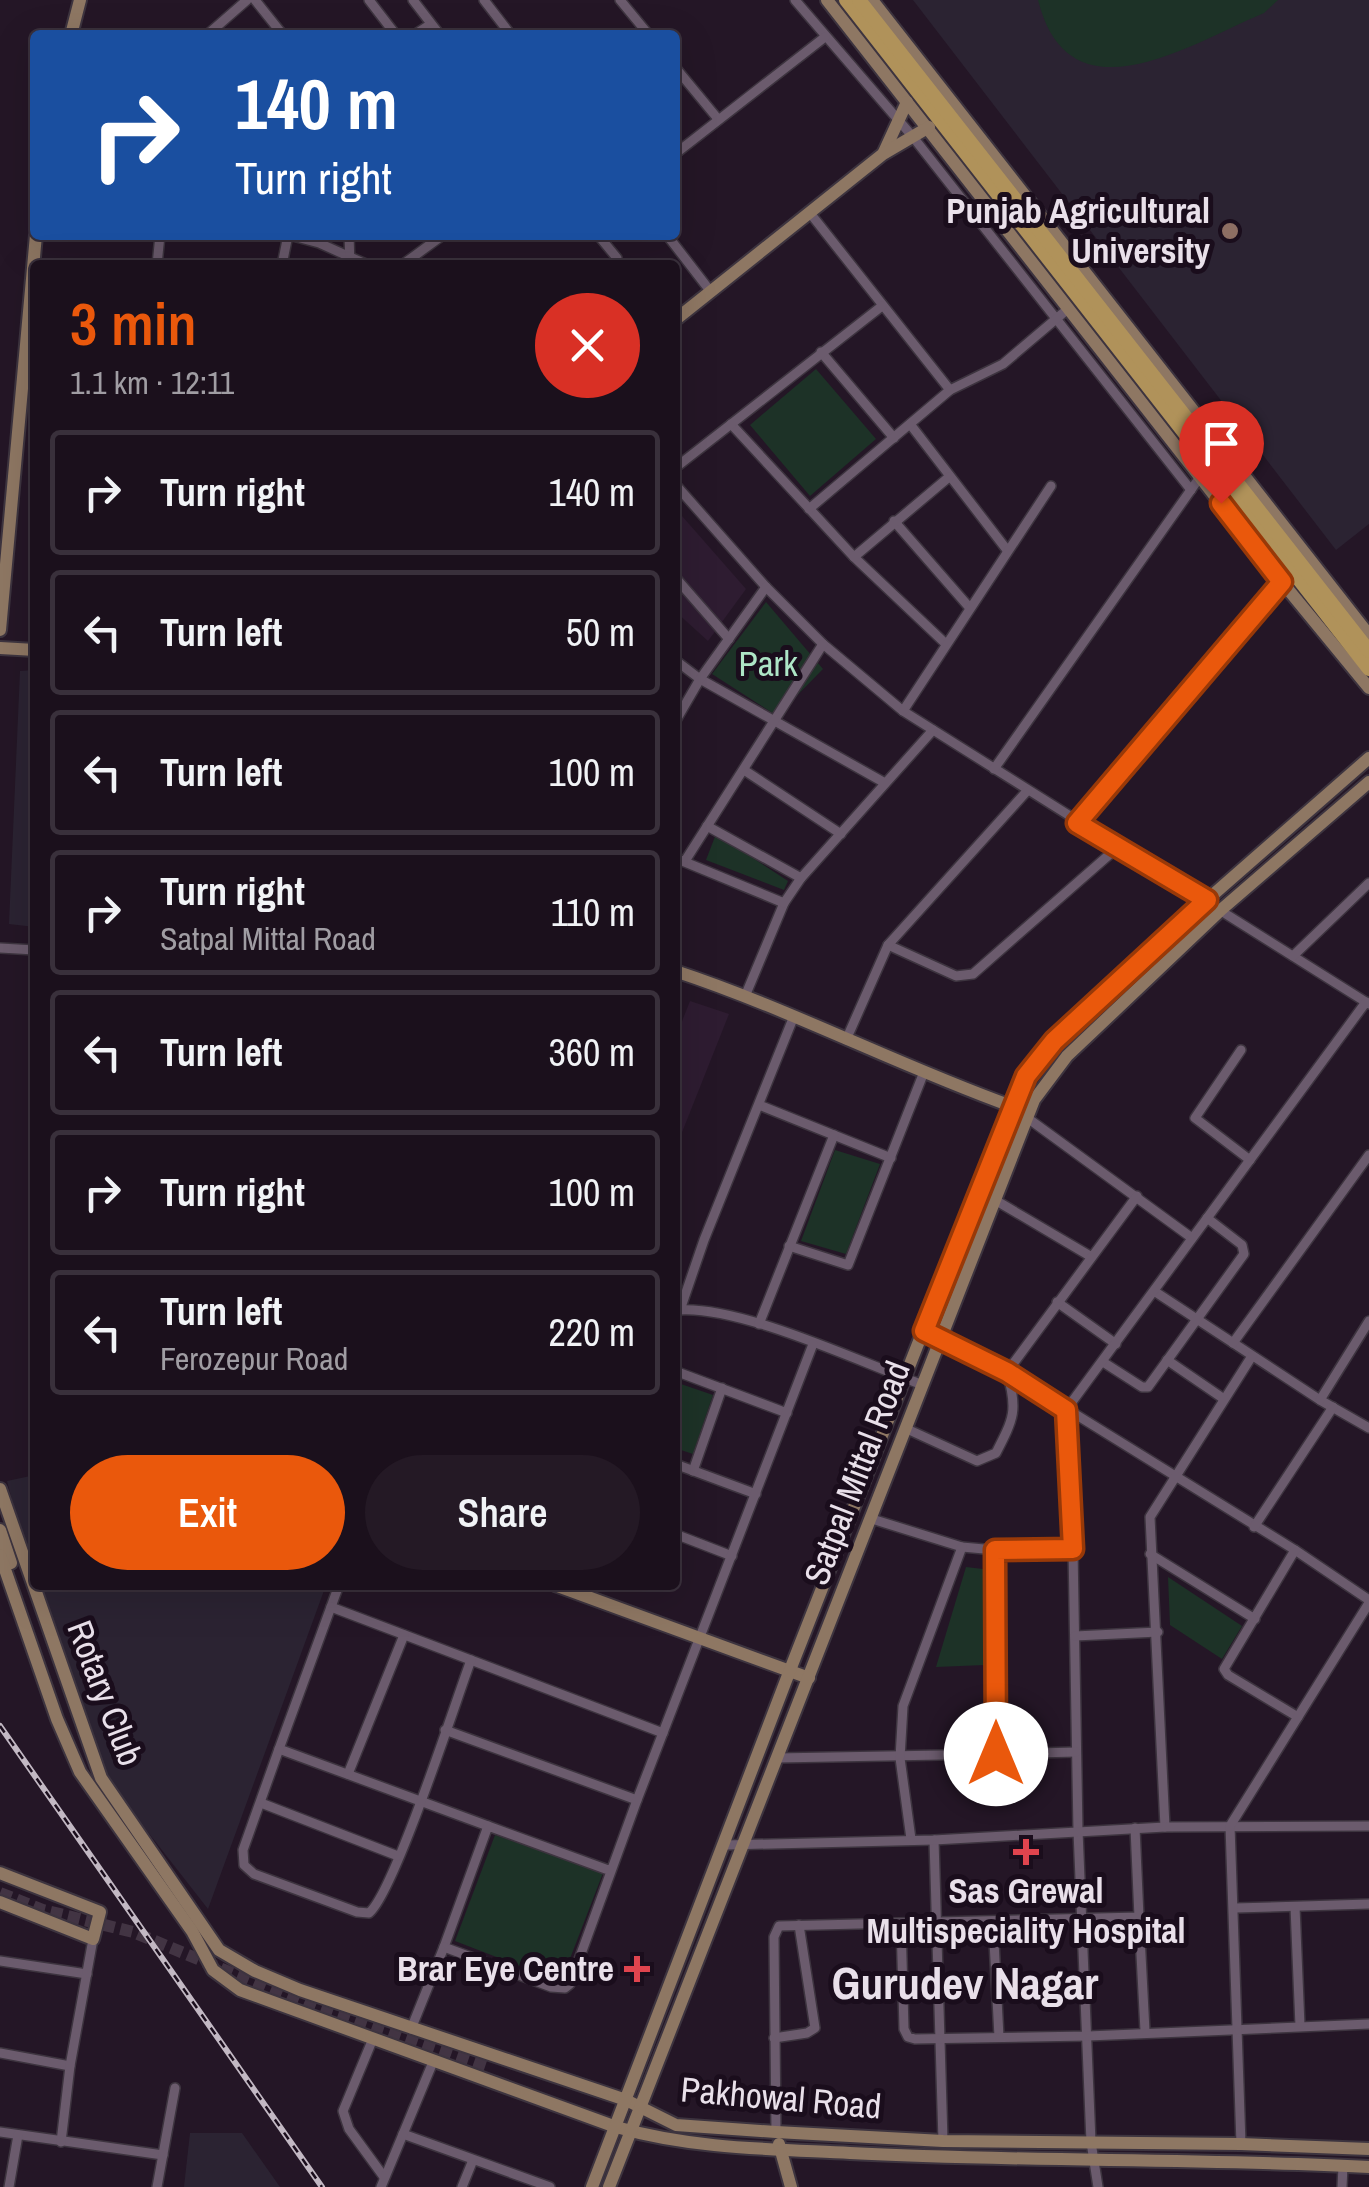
<!DOCTYPE html>
<html lang="en">
<head>
<meta charset="utf-8">
<style>
  body { margin:0; font-family:"Archivo Narrow",sans-serif; background:#241925; color:#f1f3f6; height:100vh; display:flex; flex-direction:column; font-size:38px; white-space:nowrap }
  * { box-sizing:border-box; margin:0 }
  p { font-size:32px; color:#a09da3 }
  .icon { flex:none; width:55px; height:55px; fill:none; stroke:currentColor; stroke-width:2; stroke-linecap:round; stroke-linejoin:round }
  .map { position:relative; flex:1; overflow:hidden }
  .sheet { position:absolute; left:30px; top:260px; width:650px; height:1330px; display:flex; flex-direction:column; background:#1b101c; border-radius:10px; box-shadow:0 10px 40px #0002,0 0 0 2px #39303b }
  .sheet>* { flex:none }
  .guide { position:absolute; left:30px; top:30px; width:650px; height:210px; border-radius:10px; box-shadow:0 10px 40px #0002,0 0 0 2px #39303b; background:#1a4fa0; color:#fff; overflow:hidden }
  .pin { position:absolute; display:grid; place-items:center; width:85px; height:85px; color:#fff; margin:-102px -42px; border-radius:50% 50% 50% 0; rotate:-45deg; box-shadow:0 0 10px #0007 }
  .pin .icon { rotate:45deg }
  .me { position:absolute; width:110px; margin:-55px; rotate:0deg; stroke-linejoin:round; filter:drop-shadow(0 0 8px #0008) }
  .turn { display:flex; align-items:center; gap:35px; height:210px; padding:0 40px; font-size:45px }
  .turn .icon { width:130px; height:130px; stroke-width:2.5 }
  .turn b { display:block; font-size:70px; line-height:85px }
  .round { display:grid; place-items:center; flex:none; width:105px; height:105px; border-radius:52px; background:#241925 }
  .overview { display:flex; align-items:center; justify-content:space-between; height:170px; padding:0 40px }
  h1 { font-size:60px; font-weight:600; line-height:75px; color:#ea580c }
  .action { display:flex; gap:20px; margin-top:auto; padding:20px 40px }
  .action a { flex:1; height:115px; border-radius:60px; background:#ea580c; color:#fff; font-size:40px; font-weight:600; line-height:115px; text-align:center }
  .action a+a { background:#241925; color:#f1f3f6 }
  ul { padding:0; list-style:none }
  li { display:flex; align-items:center; gap:30px; height:125px; margin:0 20px 15px; padding:0 20px; border:5px solid #39303b; border-radius:10px }
  li div { flex:1 }
  li b { display:block; font-size:38px }
  li em { font-style:normal }
  .map>svg:first-child { display:block }
  .built { fill:#2e1c31 }
  .education { fill:#2b2332 }
  .green { fill:#1d3227 }
  .lines { fill:none; stroke-linecap:round; stroke-linejoin:round }
  .secondary-tunnel { stroke:#423443; stroke-width:12; stroke-dasharray:12 6; stroke-linecap:butt }
  .street-casing { stroke:#3d343f; stroke-width:12 }
  .secondary-casing { stroke:#3d343f; stroke-width:16 }
  .primary-casing { stroke:#3d343f; stroke-width:18 }
  .street { stroke:#6b5b6d; stroke-width:9 }
  .secondary { stroke:#8e7763; stroke-width:12 }
  .primary { stroke:#b0925a; stroke-width:14 }
  .rail-casing { stroke:#c2b8c3; stroke-width:6 }
  .rail { stroke:#1a0d1c; stroke-width:2.5; stroke-dasharray:8; stroke-linecap:butt }
  .route-casing { stroke:#983908; stroke-width:25 }
  .route { stroke:#ea580c; stroke-width:18 }
  .education-dot { fill:#8d6e63; stroke:#1a0d1c; stroke-width:4 }
  .health-dot { fill:#e0444e; stroke:#1a0d1c; stroke-width:4 }
  .labels { text-anchor:middle; stroke-width:10; stroke-linejoin:round; paint-order:stroke }
  .poi-label { font-size:35px; font-weight:bold; fill:#e9e0ea; stroke:#1a0d1c; text-anchor:end }
  .park-label { font-size:35px; fill:#aee5c6; stroke:#1a0d1c }
  .street-label { font-size:35px; fill:#e9e0ea; stroke:#1a0d1c }
  .district-label { font-size:45px; font-weight:bold; fill:#e9e0ea; stroke:#1a0d1c }
</style>
</head>
<body>
<div class="map">
<svg width="1369" height="2187" viewBox="0 0 1369 2187">
  <rect width="100%" height="100%" fill="#241626"/>
  <!-- built -->
  <g class="built">
    <polygon points="675,508 746,589 708,641 675,611"/>
    <polygon points="690,1001 729,1014 675,1150 675,1039"/>
  </g>
  <!-- education -->
  <g class="education">
    <polygon points="913,0 1369,0 1369,524 1336,550"/>
    <polygon points="35,670 35,927 9,924 20,671"/>
    <polygon points="35,1475 35,1585 326,1585 208,1909 104,1776 36,1591 7,1481"/>
    <polygon points="190,2133 242,2133 280,2187 184,2187"/>
  </g>
  <!-- green -->
  <g class="green">
    <path d="M 1038,0 L 1278,0 L 1264,13 C 1190,44 1069,124 1038,0 Z"/>
    <polygon points="816,369 876,439 810,496 750,425"/>
    <polygon points="766,602 823,669 777,716 712,674"/>
    <polygon points="716,834 788,881 784,890 706,860"/>
    <polygon points="835,1150 880,1164 846,1254 801,1241"/>
    <polygon points="678,1383 713,1395 693,1454 675,1448"/>
    <polygon points="966,1567 983,1569 985,1665 936,1667"/>
    <polygon points="1168,1577 1242,1626 1222,1659 1170,1625"/>
    <polygon points="495,1835 603,1873 561,1982 455,1941"/>
  </g>
  <g class="lines">
    <!-- secondary-tunnel -->
    <polyline class="secondary-tunnel" points="0,1893 43,1910 133,1932 316,2008 491,2068"/>
    <defs>
      <g id="street">
        <polyline points="255,0 283,35"/>
        <polyline points="369,0 396,35"/>
        <polyline points="413,0 440,35"/>
        <polyline points="484,0 511,35"/>
        <polyline points="620,0 649,35"/>
        <polyline points="795,0 913,137 1191,490"/>
        <polyline points="207,35 247,0"/>
        <polyline points="414,35 431,24"/>
        <polyline points="675,67 718,119"/>
        <polyline points="675,154 825,37"/>
        <polyline points="810,213 950,390"/>
        <polyline points="289,235 319,243 368,265"/>
        <polyline points="349,235 350,265"/>
        <polyline points="598,235 617,258"/>
        <polyline points="667,235 711,292"/>
        <polyline points="157,265 160,235"/>
        <polyline points="282,265 288,235"/>
        <polyline points="402,265 443,235"/>
        <polyline points="821,352 894,438"/>
        <polyline points="731,424 854,557 946,644"/>
        <polyline points="910,424 1007,550"/>
        <polyline points="675,468 882,306"/>
        <polyline points="675,484 766,587 823,644 903,711 1369,1004"/>
        <polyline points="809,509 950,390 1003,364 1069,308"/>
        <polyline points="894,521 969,607"/>
        <polyline points="854,557 949,477"/>
        <polyline points="675,577 729,639"/>
        <polyline points="675,660 700,679 885,783"/>
        <polyline points="903,711 1051,486"/>
        <polyline points="675,722 700,679 766,587"/>
        <polyline points="994,769 1200,477"/>
        <polyline points="744,770 841,834"/>
        <polyline points="1077,823 1282,582"/>
        <polyline points="707,826 801,878"/>
        <polyline points="675,858 784,903 746,994"/>
        <polyline points="685,861 823,644"/>
        <polyline points="784,903 801,878 933,730"/>
        <polyline points="888,945 956,976 973,974 1118,847"/>
        <polyline points="0,948 35,950"/>
        <polyline points="1293,956 1369,883"/>
        <polyline points="846,1040 888,945 1027,791"/>
        <polyline points="1241,1050 1195,1118 1250,1160"/>
        <polyline points="759,1105 891,1158"/>
        <polyline points="1011,1106 1192,1238"/>
        <polyline points="995,1200 1090,1256"/>
        <polyline points="789,1246 848,1265 924,1072"/>
        <polyline points="1154,1291 1320,1400 1369,1428"/>
        <polyline points="1057,1302 1116,1344"/>
        <path d="M 678,1310 C 740,1305 860,1362 923,1385"/>
        <polyline points="680,1310 704,1240 794,1016"/>
        <polyline points="759,1324 834,1135"/>
        <polyline points="924,1331 1007,1372 1295,1550 1369,1600"/>
        <polyline points="1233,1343 1369,1155"/>
        <polyline points="1167,1360 1224,1399"/>
        <polyline points="1103,1362 1142,1387 1148,1387 1244,1254 1242,1245 1207,1218"/>
        <polyline points="675,1371 787,1413"/>
        <polyline points="1320,1400 1369,1321"/>
        <path d="M 907,1429 L 977,1461 L 996,1453 C 1014,1418 1018,1410 1007,1372 L 1137,1196"/>
        <polyline points="675,1464 756,1494"/>
        <polyline points="693,1471 722,1388"/>
        <polyline points="872,1519 962,1547 995,1550 1073,1549 1066,1410 1366,1002"/>
        <polyline points="1254,1527 1333,1407"/>
        <polyline points="675,1534 732,1556"/>
        <polyline points="1073,1549 1078,1831 1091,2142 1098,2187"/>
        <polyline points="1295,1550 1224,1669 1228,1675 1298,1717"/>
        <polyline points="1150,1554 1255,1619"/>
        <polyline points="339,1585 279,1749 488,1826"/>
        <polyline points="331,1607 663,1733"/>
        <polyline points="1075,1636 1158,1632"/>
        <polyline points="445,1730 637,1800"/>
        <path d="M 279,1749 L 243,1850 L 244,1865 L 254,1874 L 357,1912 L 369,1913 C 394,1893 455,1703 471,1660"/>
        <polyline points="996,1754 1076,1752"/>
        <polyline points="777,1758 996,1754 995,1550"/>
        <polyline points="348,1774 404,1635"/>
        <polyline points="261,1803 398,1856"/>
        <polyline points="1165,1827 1150,1517 1252,1356"/>
        <polyline points="911,1839 900,1758 903,1706 962,1547"/>
        <polyline points="934,1840 943,2141"/>
        <polyline points="726,1845 934,1840 1165,1827 1369,1826"/>
        <polyline points="611,1871 488,1826 444,1947 551,1987 565,1988 570,1984 637,1800 813,1344"/>
        <polyline points="1295,1907 1300,2026"/>
        <polyline points="1235,1908 1369,1904"/>
        <polyline points="1139,1917 1145,2031"/>
        <polyline points="993,1922 999,2037"/>
        <polyline points="901,1924 904,2029 908,2037 915,2039 1088,2036 1369,2024"/>
        <polyline points="0,1961 87,1974"/>
        <polyline points="411,2029 444,1947"/>
        <polyline points="774,2038 807,2033 815,2028 799,1925"/>
        <polyline points="372,2041 343,2111 349,2129 384,2177"/>
        <polyline points="0,2053 70,2066"/>
        <polyline points="0,2132 163,2155"/>
        <polyline points="776,2132 774,1937 779,1926 1139,1917 1135,1828"/>
        <polyline points="403,2134 550,2187"/>
        <polyline points="61,2142 70,2066 93,1939"/>
        <polyline points="1241,2144 1230,1826 1369,1603"/>
        <polyline points="9,2187 18,2135"/>
        <polyline points="157,2187 175,2088"/>
        <polyline points="381,2187 433,2062"/>
        <polyline points="462,2187 473,2160"/>
        <polyline points="1342,2187 1343,2166"/>
      </g>
      <g id="secondary">
        <polyline points="827,0 1282,582 1369,688"/>
        <polyline points="872,0 1369,635"/>
        <polyline points="71,35 80,0"/>
        <polyline points="884,152 907,102"/>
        <polyline points="675,320 883,154 929,127"/>
        <polyline points="0,630 36,235"/>
        <polyline points="0,648 35,650"/>
        <path d="M 675,971 C 790,1009 897,1065 1011,1106"/>
        <polyline points="0,1489 101,1778 219,1950 255,1971 300,1990 626,2100 676,2125 776,2132 943,2141 1241,2144 1369,2149"/>
        <polyline points="0,1530 11,1563"/>
        <path d="M 0,1555 L 57,1719 L 80,1772 L 192,1931 L 213,1970 L 240,1990 L 616,2127 C 693,2149 771,2149 850,2153 C 1023,2162 1196,2158 1369,2167"/>
        <polyline points="555,1585 809,1678"/>
        <polyline points="0,1873 100,1912 93,1939 0,1902"/>
        <polyline points="779,2144 791,2187"/>
        <polyline points="592,2187 790,1670 1018,1089 1034,1063 1054,1041 1207,900 1369,758"/>
        <polyline points="609,2187 1034,1100 1067,1056 1222,909 1369,782"/>
      </g>
      <g id="primary">
        <polyline points="846,0 1369,669"/>
        <polyline points="859,0 1369,651"/>
      </g>
    </defs>
    <!-- street casing -->
    <use href="#street" class="street-casing"/>
    <!-- secondary casing -->
    <use href="#secondary" class="secondary-casing"/>
    <!-- primary casing -->
    <use href="#primary" class="primary-casing"/>
    <!-- street -->
    <use href="#street" class="street"/>
    <!-- secondary -->
    <use href="#secondary" class="secondary"/>
    <!-- primary -->
    <use href="#primary" class="primary"/>
    <defs>
      <polyline id="rail" points="0,1726 322,2187"/>
    </defs>
    <!-- rail casing -->
    <use href="#rail" class="rail-casing"/>
    <!-- rail -->
    <use href="#rail" class="rail"/>
  </g>
  <g class="lines">
    <defs>
      <polyline id="route" points="996,1754 995,1550 1073,1549 1066,1410 1007,1372 924,1331 1026,1076 1054,1041 1207,900 1077,823 1282,582 1221,503"/>
    </defs>
    <!-- route casing -->
    <use href="#route" class="route-casing"/>
    <!-- route -->
    <use href="#route" class="route"/>
  </g>
  <!-- markers -->
  <circle class="education-dot" cx="1230" cy="231" r="10"/>
  <g class="health-dot">
    <path d="M1021 1837h10v10h10v10h-10v10h-10v-10h-10v-10h10z"/>
    <path d="M632 1954h10v10h10v10h-10v10h-10v-10h-10v-10h10z"/>
  </g>
  <g class="labels">
    <!-- poi labels -->
    <g class="poi-label">
      <text x="1210" y="223">Punjab Agricultural<tspan x="1210" dy="40">University</tspan></text>
      <text x="1026" y="1903" text-anchor="middle">Sas Grewal<tspan x="1026" dy="40">Multispeciality Hospital</tspan></text>
      <text x="614" y="1981">Brar Eye Centre</text>
    </g>
    <!-- park labels -->
    <g class="park-label">
      <text x="768" y="676">Park</text>
    </g>
    <!-- street labels -->
    <g class="street-label">
      <text transform="translate(857 1473) rotate(-69)" y="12">Satpal Mittal Road</text>
      <text transform="translate(105 1693) rotate(69)" y="12">Rotary Club</text>
      <text transform="translate(781 2098) rotate(5)" y="12">Pakhowal Road</text>
    </g>
    <!-- district labels -->
    <g class="district-label">
      <text x="965" y="1999">Gurudev Nagar</text>
    </g>
  </g>
</svg>
<div class="pin" style="left:1221px;top:503px;background:#d93025"><svg class="icon" aria-label="arrive" viewBox="0 0 24 24"><path d="M6 21V4h12l-3 4 3 4H6"/></svg></div>
<svg class="me" style="left:996px;top:1754px" viewBox="-20 -20 40 40"><circle r="19" fill="#fff"/><path d="M0-13L10 11 0 6-10 11z" fill="#ea580c"/></svg>
<div class="guide">
<div class="turn"><svg class="icon" aria-label="right" viewBox="0 0 24 24"><path d="M7 20v-9h11M14 6l5 5-5 5"/></svg><div><b>140 m</b>Turn right</div></div>
</div>
<section class="sheet">
<div class="overview"><div><h1>3 min</h1><p>1.1 km · 12:11</p></div><a class="round" style="background:#d93025;color:#fff"><svg class="icon" aria-label="close" viewBox="0 0 24 24"><path d="M6 6l12 12M18 6L6 18"/></svg></a></div>
<ul>
<li><svg class="icon" aria-label="right" viewBox="0 0 24 24"><path d="M7 20v-9h11M14 6l5 5-5 5"/></svg><div><b>Turn right</b></div><em>140 m</em></li>
<li><svg class="icon" aria-label="left" viewBox="0 0 24 24"><path d="M17 20v-9H6M10 6l-5 5 5 5"/></svg><div><b>Turn left</b></div><em>50 m</em></li>
<li><svg class="icon" aria-label="left" viewBox="0 0 24 24"><path d="M17 20v-9H6M10 6l-5 5 5 5"/></svg><div><b>Turn left</b></div><em>100 m</em></li>
<li><svg class="icon" aria-label="right" viewBox="0 0 24 24"><path d="M7 20v-9h11M14 6l5 5-5 5"/></svg><div><b>Turn right</b><p>Satpal Mittal Road</p></div><em>110 m</em></li>
<li><svg class="icon" aria-label="left" viewBox="0 0 24 24"><path d="M17 20v-9H6M10 6l-5 5 5 5"/></svg><div><b>Turn left</b></div><em>360 m</em></li>
<li><svg class="icon" aria-label="right" viewBox="0 0 24 24"><path d="M7 20v-9h11M14 6l5 5-5 5"/></svg><div><b>Turn right</b></div><em>100 m</em></li>
<li><svg class="icon" aria-label="left" viewBox="0 0 24 24"><path d="M17 20v-9H6M10 6l-5 5 5 5"/></svg><div><b>Turn left</b><p>Ferozepur Road</p></div><em>220 m</em></li>
</ul>
<div class="action"><a>Exit</a><a>Share</a></div>
</section>
</div>
</body>
</html>
